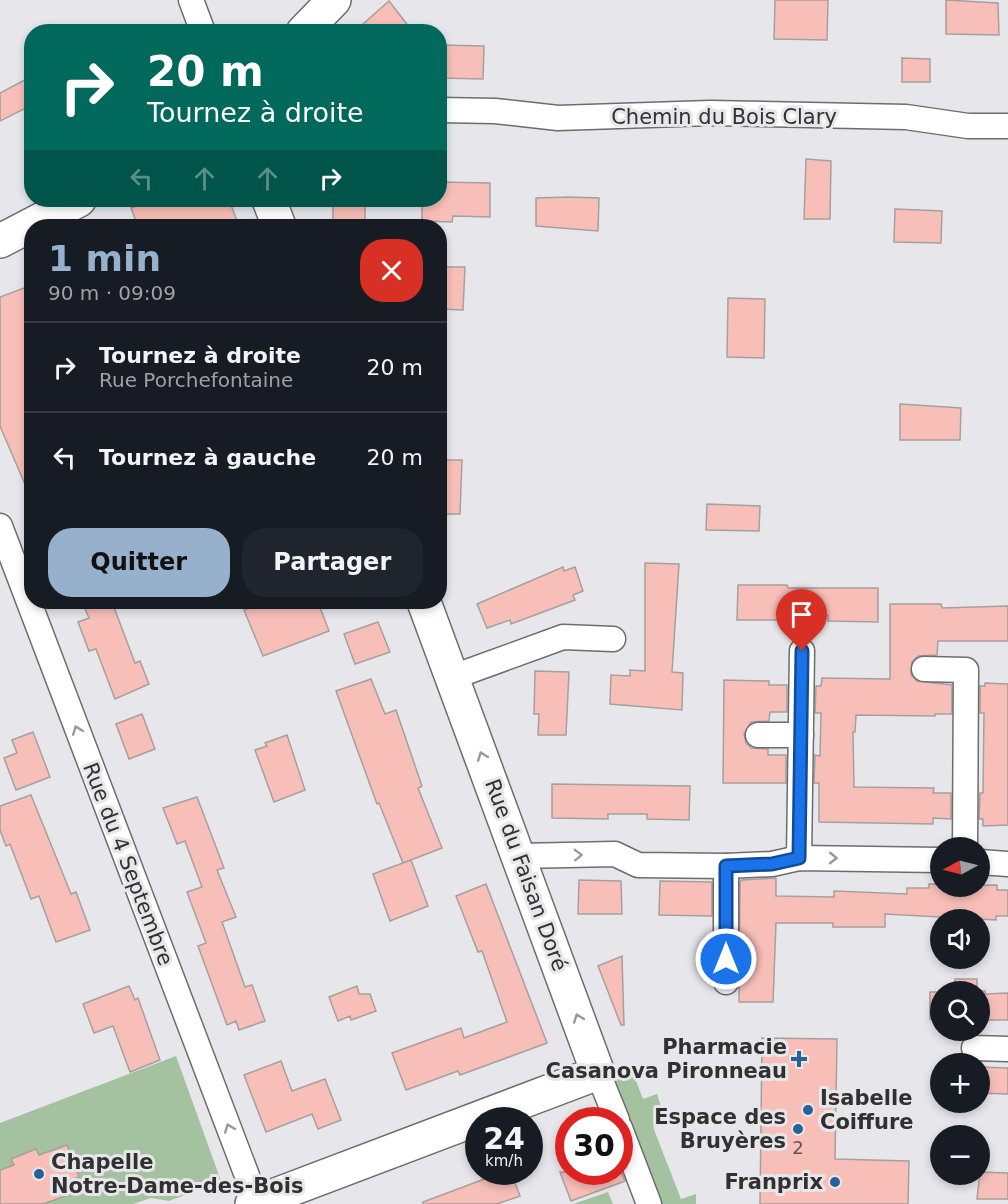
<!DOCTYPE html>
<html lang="fr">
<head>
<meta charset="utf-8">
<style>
  body { margin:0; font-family:"DejaVu Sans",sans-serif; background:#20242c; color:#f1f3f6; height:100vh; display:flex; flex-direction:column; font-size:22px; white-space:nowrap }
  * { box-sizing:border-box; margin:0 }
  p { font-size:20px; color:#9ea1a6 }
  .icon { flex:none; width:33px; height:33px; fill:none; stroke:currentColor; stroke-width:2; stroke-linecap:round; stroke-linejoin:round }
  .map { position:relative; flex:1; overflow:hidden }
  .panel { position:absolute; left:24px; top:219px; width:423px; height:390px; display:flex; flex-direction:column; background:#171b24; border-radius:24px; box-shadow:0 3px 9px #0003 }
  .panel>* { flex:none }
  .banner { position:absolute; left:24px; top:24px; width:423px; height:183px; border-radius:24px; box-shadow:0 3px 9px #0003; background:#00695c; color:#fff; overflow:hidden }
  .needle { width:39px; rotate:263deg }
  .controls { position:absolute; left:930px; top:837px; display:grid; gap:12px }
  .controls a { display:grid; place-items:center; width:60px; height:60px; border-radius:50%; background:#171b24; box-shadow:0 3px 9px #0003; font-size:30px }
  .speed { position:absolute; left:465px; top:1107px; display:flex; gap:12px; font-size:30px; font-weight:700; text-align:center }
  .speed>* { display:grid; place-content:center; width:78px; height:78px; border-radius:50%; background:#171b24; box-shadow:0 3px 9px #0003; line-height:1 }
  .speed small { font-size:15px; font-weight:400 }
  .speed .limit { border:9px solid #d22; background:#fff; color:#111 }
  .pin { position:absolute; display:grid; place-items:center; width:51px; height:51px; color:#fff; margin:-62px -26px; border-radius:50% 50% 50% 0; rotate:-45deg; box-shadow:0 0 6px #0007 }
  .pin .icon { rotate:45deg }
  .me { position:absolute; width:66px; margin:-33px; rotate:0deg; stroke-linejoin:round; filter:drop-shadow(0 0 4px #0008) }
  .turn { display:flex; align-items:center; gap:21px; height:126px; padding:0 24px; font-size:27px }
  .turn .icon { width:78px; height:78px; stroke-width:2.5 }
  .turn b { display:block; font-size:42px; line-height:51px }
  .lanes { display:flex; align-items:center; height:57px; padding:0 24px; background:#0003; justify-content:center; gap:30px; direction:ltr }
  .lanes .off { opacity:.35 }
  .round { display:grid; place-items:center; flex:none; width:63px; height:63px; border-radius:24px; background:#20242c }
  .summary { display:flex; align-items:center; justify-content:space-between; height:102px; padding:0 24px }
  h1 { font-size:36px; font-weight:700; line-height:45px; color:#97b1cc }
  .button { display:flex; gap:12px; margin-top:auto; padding:12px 24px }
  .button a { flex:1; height:69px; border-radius:24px; background:#97b1cc; color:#111; font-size:24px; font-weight:700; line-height:69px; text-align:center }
  .button a+a { background:#20242c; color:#f1f3f6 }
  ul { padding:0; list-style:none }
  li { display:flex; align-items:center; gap:18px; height:90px; padding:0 24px; border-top:2px solid #363941 }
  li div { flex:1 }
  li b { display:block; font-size:22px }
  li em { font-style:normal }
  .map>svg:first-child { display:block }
  .green { fill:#a4c2a0 }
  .building { fill:#f8bfb8; stroke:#a5a09f; stroke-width:1.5 }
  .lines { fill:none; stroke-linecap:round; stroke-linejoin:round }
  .street-casing { stroke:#6d6c70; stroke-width:27 }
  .secondary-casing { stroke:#6d6c70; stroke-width:36 }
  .street { stroke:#fff; stroke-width:24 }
  .secondary { stroke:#fff; stroke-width:33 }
  .oneway { stroke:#989898 }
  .route-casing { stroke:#114b97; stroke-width:15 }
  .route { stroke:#1a73e8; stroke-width:10 }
  .poi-dot { fill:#286199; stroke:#e7e7eb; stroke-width:2 }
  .labels { text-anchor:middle; stroke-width:6; stroke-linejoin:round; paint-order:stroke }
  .number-label { font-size:18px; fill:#635454 }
  .street-label { font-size:21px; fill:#313132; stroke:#e7e7eb }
  .poi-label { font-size:21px; font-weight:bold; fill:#313132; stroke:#e7e7eb; text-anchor:end }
</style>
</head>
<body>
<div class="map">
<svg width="1008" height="1204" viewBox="0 0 1008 1204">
  <rect width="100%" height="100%" fill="#e7e7eb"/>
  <!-- green -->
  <g class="green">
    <polygon points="176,1056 221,1181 169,1201 151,1198 133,1204 43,1204 70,1194 36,1150 11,1159 14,1165 0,1170 0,1123"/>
    <polygon points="630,1065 643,1099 657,1094 666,1122 653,1127 681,1199 696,1194 696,1204 657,1204 608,1072"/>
    <polygon points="608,1192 613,1204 573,1204"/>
  </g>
  <!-- building -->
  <g class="building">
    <polygon points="775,0 828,0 827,40 774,39"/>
    <polygon points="946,0 998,3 999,35 946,34"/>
    <polygon points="389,1 413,32 354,32"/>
    <polygon points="440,45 484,46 483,79 440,78"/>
    <polygon points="902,58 930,59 930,82 902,82"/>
    <polygon points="32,76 32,105 0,121 0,93"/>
    <polygon points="806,159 831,161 830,219 804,219"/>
    <polygon points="440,182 490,183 490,217 453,216 452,222 422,221 422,200 440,200"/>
    <polygon points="569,197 599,198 598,231 536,226 536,198"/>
    <polygon points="153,200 229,200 239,226 138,226 131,208"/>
    <polygon points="333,205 365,206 365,226 333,226"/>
    <polygon points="895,209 942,211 941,243 894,242"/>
    <polygon points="440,267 465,267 463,310 440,309"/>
    <polygon points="32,285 32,496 30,496 0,426 0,297"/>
    <polygon points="728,298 765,299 764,358 727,357"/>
    <polygon points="900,404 961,408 960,440 900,440"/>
    <polygon points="440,460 462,460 460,514 440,514"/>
    <polygon points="707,504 760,506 759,531 706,530"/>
    <polygon points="645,563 679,564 672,672 683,673 682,710 610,704 611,675 630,676 630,670 645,671"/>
    <polygon points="563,567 564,571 575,567 583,591 573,595 575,600 511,624 510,620 487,628 477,604"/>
    <polygon points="738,585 787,585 788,588 878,588 878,622 828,621 828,615 787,614 786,620 737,620"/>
    <polygon points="82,602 112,602 135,663 140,661 149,684 115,699 96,649 89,651 78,622 89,618"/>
    <polygon points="267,602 318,602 329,631 263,656 244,610"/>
    <polygon points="890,604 941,604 942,608 1008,606 1008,641 938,641 937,655 918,656 912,662 911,675 917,681 952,685 952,714 935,714 935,716 856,715 855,732 853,732 854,787 934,788 933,793 951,793 951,819 933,818 933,824 819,822 819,783 814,783 815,755 820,756 821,713 815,713 816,686 821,686 822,678 890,679"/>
    <polygon points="378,622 390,652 355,664 344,634"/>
    <polygon points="535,671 569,672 566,735 538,735 539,714 534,714"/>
    <polygon points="371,679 385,714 396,710 422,786 418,788 442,848 403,863 379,803 377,804 336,691"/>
    <polygon points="724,680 769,681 769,685 787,685 787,712 770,712 769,721 751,722 744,734 746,743 751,748 768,749 768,755 786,755 786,783 723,783"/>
    <polygon points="985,683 1008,684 1008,825 983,826 983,819 979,819 980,793 983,793 984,713 980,713 980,686 985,686"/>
    <polygon points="142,714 155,749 129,759 116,724"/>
    <polygon points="33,732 50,777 16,790 4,758 17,753 12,740"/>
    <polygon points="287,735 305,790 274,802 255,750 267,746 265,743"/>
    <polygon points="552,784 690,786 689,820 647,819 647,814 608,814 608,819 552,818"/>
    <polygon points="31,795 71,894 76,892 90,930 56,942 39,896 31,899 10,844 6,846 0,830 0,806"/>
    <polygon points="197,797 224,868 217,870 236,917 222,922 245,987 252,985 265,1021 239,1030 236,1021 227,1025 198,946 206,943 187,892 202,887 185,841 177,844 163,808"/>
    <polygon points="411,860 428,906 390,921 373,874"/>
    <polygon points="776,878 776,896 834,897 834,891 907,894 907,888 929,888 929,884 940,884 940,886 997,885 997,890 1008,890 1008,916 996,916 996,920 885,914 885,927 833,927 833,923 776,923 773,1002 739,1002 740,883 741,880"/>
    <polygon points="579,880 621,881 622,914 578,914"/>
    <polygon points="660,881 712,882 712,916 659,915"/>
    <polygon points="486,884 547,1043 460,1075 458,1071 406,1090 392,1053 461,1028 464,1038 507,1022 482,951 478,952 456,896"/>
    <polygon points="622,956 624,1025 621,1025 598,966"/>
    <polygon points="955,979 977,979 977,991 985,991 985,994 1008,993 1008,1020 980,1020 980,992 943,992 955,991"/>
    <polygon points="129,986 135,1000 138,998 160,1060 130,1072 113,1026 94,1033 83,1004"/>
    <polygon points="357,986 359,994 370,994 376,1011 351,1020 350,1016 338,1021 329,997"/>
    <rect x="930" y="992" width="10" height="27"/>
    <polygon points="762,1038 837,1039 835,1159 909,1161 908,1204 760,1204"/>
    <polygon points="281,1061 292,1091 325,1079 341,1120 318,1129 312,1114 266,1132 244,1075"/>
    <polygon points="980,1067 1008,1068 1008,1094 980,1093"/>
    <polygon points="67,1145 79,1177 66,1182 71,1194 43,1204 0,1204 0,1170 14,1165 11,1159 36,1149 39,1155"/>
    <polygon points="503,1172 511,1172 520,1196 497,1204 423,1204 423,1202"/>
    <polygon points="560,1172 621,1172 625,1181 571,1201"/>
    <polygon points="980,1172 1008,1173 1008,1199 977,1199"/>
  </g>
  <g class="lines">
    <defs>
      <g id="street">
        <polyline points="191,0 203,32"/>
        <polyline points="440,110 495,111 558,118 710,113 906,117 968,126 1008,126"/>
        <polyline points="0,526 257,1202"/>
        <polyline points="924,669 966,670 965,848"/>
        <polyline points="453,677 563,637 613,639"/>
        <polyline points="758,735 801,735"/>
        <polyline points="519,856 615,854 638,865 726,866 772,864 799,858 940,860"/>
        <polyline points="799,858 802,651"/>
        <polyline points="980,862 1008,864"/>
        <polyline points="726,866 726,982"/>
        <polyline points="974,1048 1008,1049"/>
        <polyline points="598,1073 617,1120"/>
        <polyline points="620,1128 649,1204"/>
      </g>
      <g id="secondary">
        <polyline points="303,32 334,0"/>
        <polyline points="269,200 279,226"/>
        <polyline points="0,241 79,200"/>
        <polyline points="252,1204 598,1073 424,602"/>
      </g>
    </defs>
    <!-- street casing -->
    <use href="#street" class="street-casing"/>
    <!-- secondary casing -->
    <use href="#secondary" class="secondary-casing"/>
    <!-- street -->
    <use href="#street" class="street"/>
    <!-- secondary -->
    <use href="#secondary" class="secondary"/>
  </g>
  <!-- one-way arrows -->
  <defs><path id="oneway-chevron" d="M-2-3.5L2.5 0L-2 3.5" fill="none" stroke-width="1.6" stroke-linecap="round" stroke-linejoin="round" transform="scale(1.5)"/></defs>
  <g class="oneway">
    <use href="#oneway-chevron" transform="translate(77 730) rotate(-111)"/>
    <use href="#oneway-chevron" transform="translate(482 756) rotate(-110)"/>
    <use href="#oneway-chevron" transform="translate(578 855) rotate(-2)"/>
    <use href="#oneway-chevron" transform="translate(833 858) rotate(1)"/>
    <use href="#oneway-chevron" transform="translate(578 1018) rotate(-110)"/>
    <use href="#oneway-chevron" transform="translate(229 1128) rotate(-111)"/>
  </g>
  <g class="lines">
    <defs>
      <polyline id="route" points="726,959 726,866 772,864 799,858 802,651"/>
    </defs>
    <!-- route casing -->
    <use href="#route" class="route-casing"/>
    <!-- route -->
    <use href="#route" class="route"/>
  </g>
  <!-- markers -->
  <g class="poi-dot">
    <path d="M796 1050h6v6h6v6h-6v6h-6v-6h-6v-6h6z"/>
    <circle cx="808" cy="1110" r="6"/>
    <circle cx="798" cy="1129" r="6"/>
    <circle cx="39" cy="1174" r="6"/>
    <circle cx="835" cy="1182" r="6"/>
  </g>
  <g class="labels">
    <!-- number labels -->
    <g class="number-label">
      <text x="798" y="1154">2</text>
    </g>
    <!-- street labels -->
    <g class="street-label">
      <text x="724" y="124">Chemin du Bois Clary</text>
      <text transform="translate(128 864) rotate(69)" y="7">Rue du 4 Septembre</text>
      <text transform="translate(526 875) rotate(70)" y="7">Rue du Faisan Doré</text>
    </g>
    <!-- poi labels -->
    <g class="poi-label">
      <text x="787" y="1054">Pharmacie<tspan x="787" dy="24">Casanova Pironneau</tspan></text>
      <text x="820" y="1105" text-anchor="start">Isabelle<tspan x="820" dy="24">Coiffure</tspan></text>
      <text x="786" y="1124">Espace des<tspan x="786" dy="24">Bruyères</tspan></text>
      <text x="51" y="1169" text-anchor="start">Chapelle<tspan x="51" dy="24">Notre-Dame-des-Bois</tspan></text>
      <text x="823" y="1189">Franprix</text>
    </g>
  </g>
</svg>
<div class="controls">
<a><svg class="needle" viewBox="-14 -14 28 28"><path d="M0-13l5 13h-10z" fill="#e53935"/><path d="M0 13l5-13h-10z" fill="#9ea1a6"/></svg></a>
<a><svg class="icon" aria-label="sound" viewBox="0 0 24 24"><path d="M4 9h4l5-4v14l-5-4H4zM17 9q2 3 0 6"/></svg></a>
<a><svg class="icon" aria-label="search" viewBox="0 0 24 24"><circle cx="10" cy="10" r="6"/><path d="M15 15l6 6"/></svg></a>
<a>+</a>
<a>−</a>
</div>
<div class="speed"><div>24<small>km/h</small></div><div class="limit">30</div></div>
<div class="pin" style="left:802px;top:651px;background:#d93025"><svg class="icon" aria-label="arrive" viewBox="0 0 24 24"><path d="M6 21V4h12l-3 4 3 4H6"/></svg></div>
<svg class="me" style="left:726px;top:959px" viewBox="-20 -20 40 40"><circle r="17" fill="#1a73e8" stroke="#fff" stroke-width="3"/><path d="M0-11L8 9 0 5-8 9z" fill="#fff"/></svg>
<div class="banner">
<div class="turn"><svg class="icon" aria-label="right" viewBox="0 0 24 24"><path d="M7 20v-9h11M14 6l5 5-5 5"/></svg><div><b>20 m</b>Tournez à droite</div></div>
<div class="lanes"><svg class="icon off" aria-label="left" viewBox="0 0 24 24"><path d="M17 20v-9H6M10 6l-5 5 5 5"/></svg><svg class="icon off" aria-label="ahead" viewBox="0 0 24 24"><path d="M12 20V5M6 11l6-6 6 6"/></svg><svg class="icon off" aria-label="ahead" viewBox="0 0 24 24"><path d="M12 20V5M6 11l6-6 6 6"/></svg><svg class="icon" aria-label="right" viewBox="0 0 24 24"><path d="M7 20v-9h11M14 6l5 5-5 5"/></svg></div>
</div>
<section class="panel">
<div class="summary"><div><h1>1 min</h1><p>90 m · 09:09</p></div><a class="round" style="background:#d93025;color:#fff"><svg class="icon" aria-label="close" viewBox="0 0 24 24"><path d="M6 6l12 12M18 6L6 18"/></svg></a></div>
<ul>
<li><svg class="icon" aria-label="right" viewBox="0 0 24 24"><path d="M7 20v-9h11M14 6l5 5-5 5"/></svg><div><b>Tournez à droite</b><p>Rue Porchefontaine</p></div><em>20 m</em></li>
<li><svg class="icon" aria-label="left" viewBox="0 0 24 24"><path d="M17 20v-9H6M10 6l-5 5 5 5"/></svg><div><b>Tournez à gauche</b></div><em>20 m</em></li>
</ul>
<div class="button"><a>Quitter</a><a>Partager</a></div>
</section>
</div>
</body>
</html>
